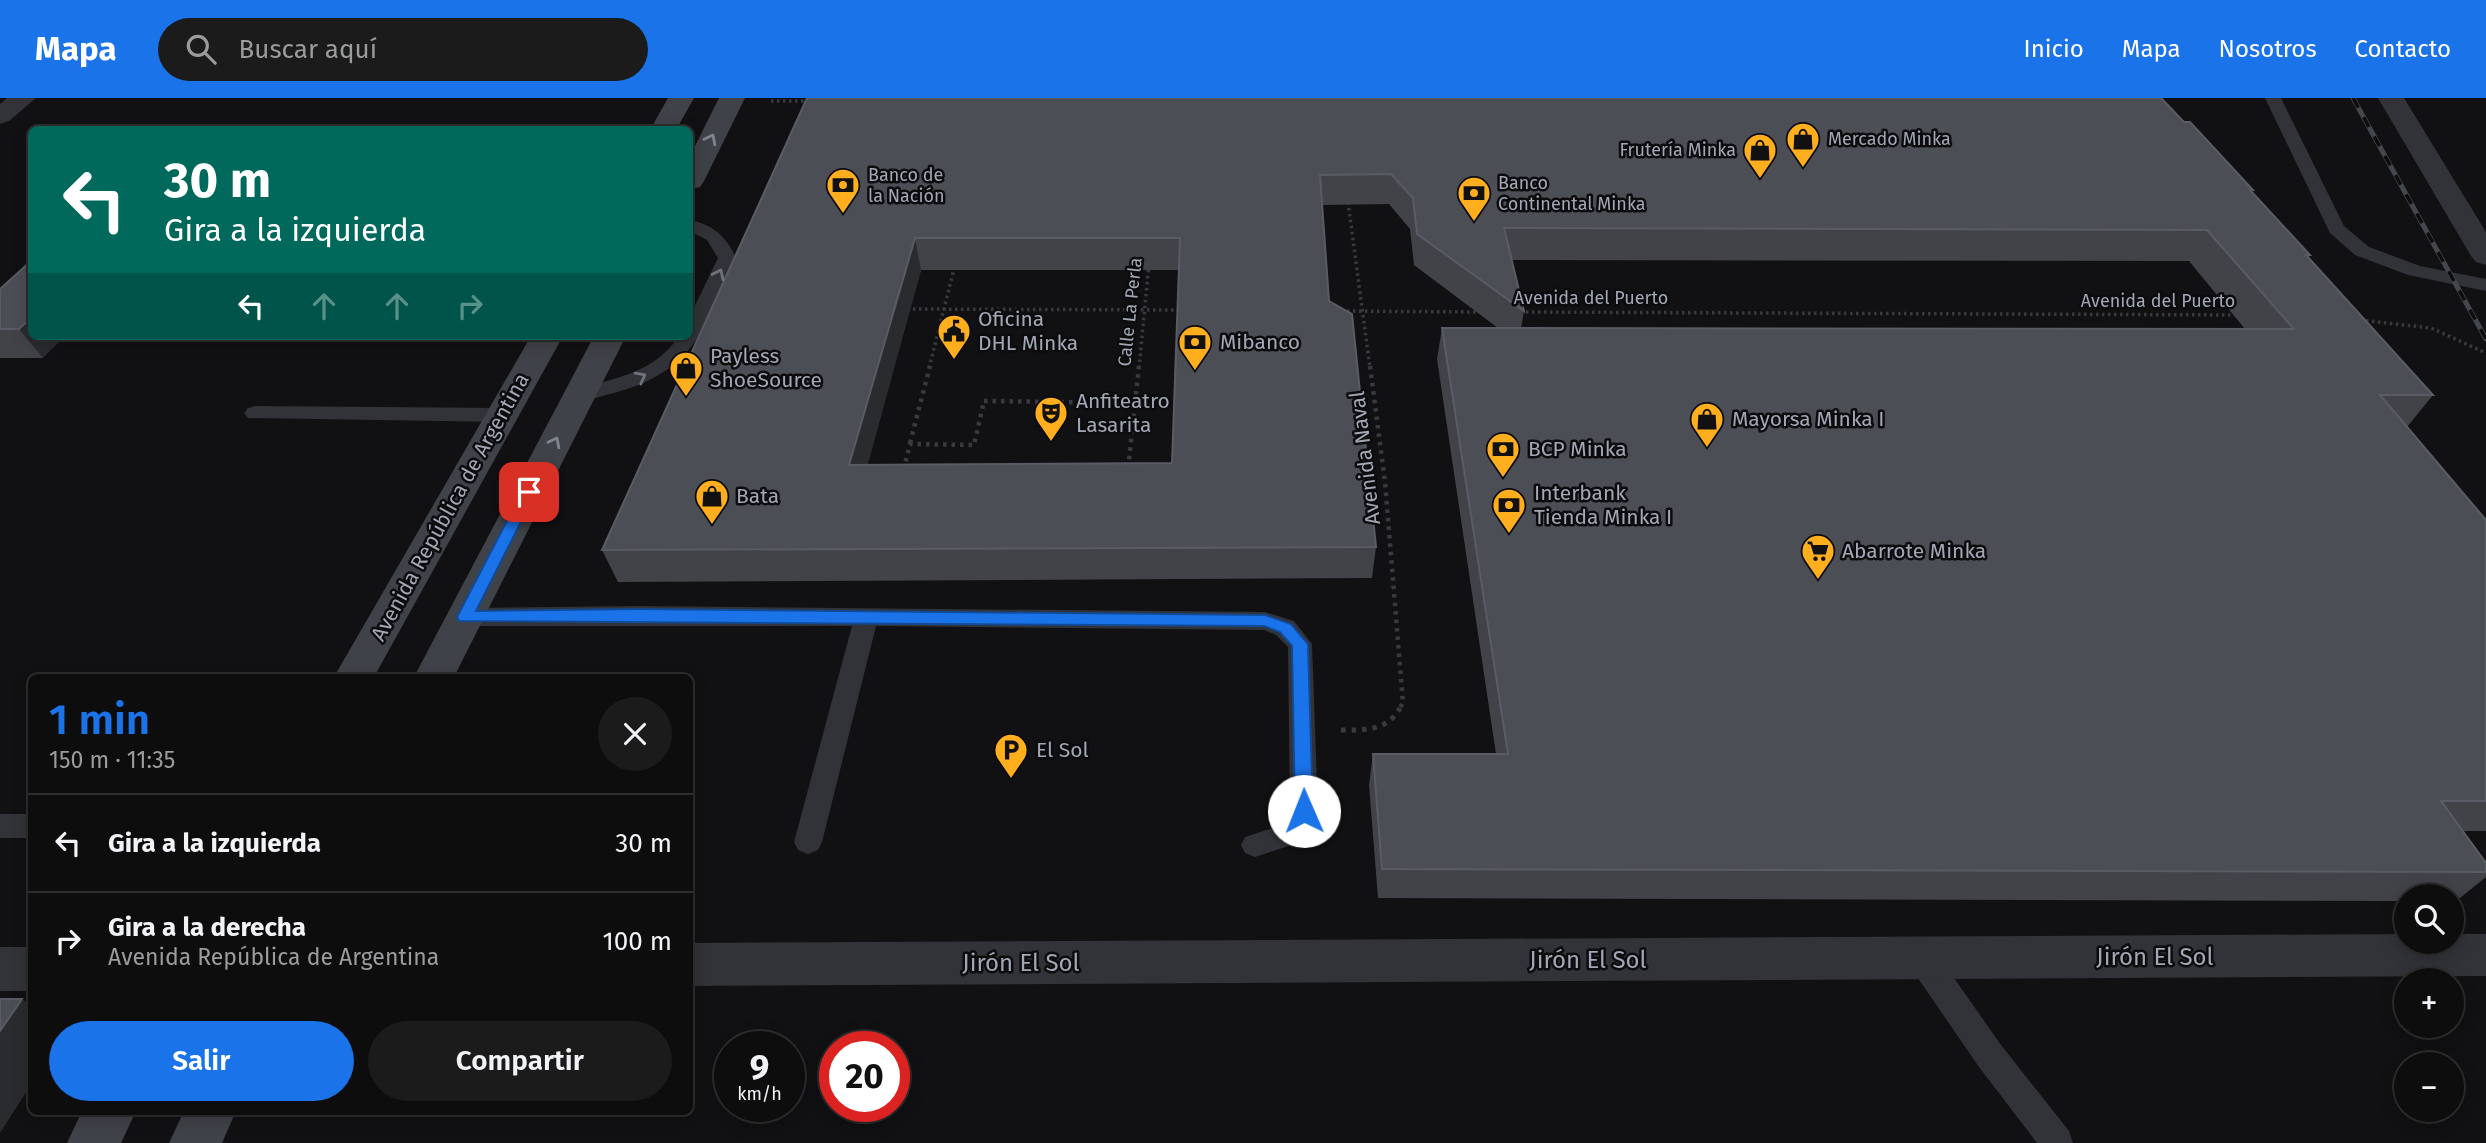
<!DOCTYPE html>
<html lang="es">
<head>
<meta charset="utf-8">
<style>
  body { margin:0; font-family:"Fira Sans",sans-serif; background:#1b1b1c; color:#f1f3f6; height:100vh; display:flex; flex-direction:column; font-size:26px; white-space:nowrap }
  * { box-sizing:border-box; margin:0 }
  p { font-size:23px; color:#9a9c9e }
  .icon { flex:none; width:38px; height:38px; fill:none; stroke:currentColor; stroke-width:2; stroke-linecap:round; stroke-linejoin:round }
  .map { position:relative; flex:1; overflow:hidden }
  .details { position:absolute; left:28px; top:576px; width:665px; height:441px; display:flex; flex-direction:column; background:#0d0d0e; border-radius:10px; box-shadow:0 4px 18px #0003,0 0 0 2px #2d2d2e }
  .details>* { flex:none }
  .banner { position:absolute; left:28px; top:28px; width:665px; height:214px; border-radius:10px; box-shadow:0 4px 18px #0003,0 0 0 2px #2d2d2e; background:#00695c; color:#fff; overflow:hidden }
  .buttons { position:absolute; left:2394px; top:786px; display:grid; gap:14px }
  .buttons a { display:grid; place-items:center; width:70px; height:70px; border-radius:50%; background:#0d0d0e; box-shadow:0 4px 18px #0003,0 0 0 2px #2d2d2e; font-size:35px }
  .speed { position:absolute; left:714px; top:933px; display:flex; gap:14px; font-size:35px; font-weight:700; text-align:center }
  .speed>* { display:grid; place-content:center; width:91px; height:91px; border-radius:50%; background:#0d0d0e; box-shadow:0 4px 18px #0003,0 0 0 2px #2d2d2e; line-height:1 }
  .speed small { font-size:18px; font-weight:400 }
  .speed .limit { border:10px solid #d22; background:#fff; color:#111 }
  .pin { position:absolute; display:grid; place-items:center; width:60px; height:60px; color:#fff; margin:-30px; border-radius:14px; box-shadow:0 4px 10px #0006 }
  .me { position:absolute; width:77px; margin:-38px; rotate:359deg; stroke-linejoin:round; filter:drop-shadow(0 0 5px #0008) }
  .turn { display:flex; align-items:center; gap:24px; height:147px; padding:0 21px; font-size:32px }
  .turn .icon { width:91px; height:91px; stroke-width:2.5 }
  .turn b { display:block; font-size:49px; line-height:60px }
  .lanes { display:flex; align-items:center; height:66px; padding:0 21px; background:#0003; justify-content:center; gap:35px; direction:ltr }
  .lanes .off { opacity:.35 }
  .round { display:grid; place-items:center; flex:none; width:74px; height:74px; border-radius:37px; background:#1b1b1c }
  .headline { display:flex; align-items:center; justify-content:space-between; height:119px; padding:0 21px }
  h1 { font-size:42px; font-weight:600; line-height:52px; color:#1a73e8 }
  .button { display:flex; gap:14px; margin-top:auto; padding:14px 21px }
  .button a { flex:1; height:80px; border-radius:42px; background:#1a73e8; color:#fff; font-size:28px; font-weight:600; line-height:80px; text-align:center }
  .button a+a { background:#1b1b1c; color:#f1f3f6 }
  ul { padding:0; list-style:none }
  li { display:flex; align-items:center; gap:21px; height:98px; padding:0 21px; border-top:2px solid #2d2d2e }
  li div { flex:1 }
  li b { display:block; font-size:26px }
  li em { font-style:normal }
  header { display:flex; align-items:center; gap:42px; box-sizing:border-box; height:98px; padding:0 35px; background:#1a73e8; color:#fff }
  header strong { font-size:33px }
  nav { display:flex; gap:38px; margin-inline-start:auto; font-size:24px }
  .search { width:490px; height:63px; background:#1b1b1c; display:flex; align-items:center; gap:18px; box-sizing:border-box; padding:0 24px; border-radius:38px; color:#9a9c9e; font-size:26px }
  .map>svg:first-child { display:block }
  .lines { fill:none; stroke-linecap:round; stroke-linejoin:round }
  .path-far2 { stroke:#383a3f; stroke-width:3.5; stroke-dasharray:2.5 3.5; stroke-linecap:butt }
  .path-far1 { stroke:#383a3f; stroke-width:4.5; stroke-dasharray:3.5 5; stroke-linecap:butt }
  .path { stroke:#383a3f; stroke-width:5; stroke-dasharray:4.5 6; stroke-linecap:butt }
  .service { fill:#323338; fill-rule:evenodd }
  .minor { fill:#323338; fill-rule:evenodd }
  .tertiary { fill:#323338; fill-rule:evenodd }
  .secondary { fill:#3f4248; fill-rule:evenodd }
  .rail-casing { stroke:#44474d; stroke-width:5 }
  .rail { stroke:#0c0c0e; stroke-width:3.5; stroke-dasharray:11; stroke-linecap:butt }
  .wall { fill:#414349; fill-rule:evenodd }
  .shaded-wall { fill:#2a2b2f }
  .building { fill:#4c4e55; stroke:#595c64; stroke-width:2; fill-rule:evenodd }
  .oneway { stroke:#7f848f }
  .oneway2 { stroke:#6f737d }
  .route { fill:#1a73e8; stroke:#114b97; stroke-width:2 }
  .labels { text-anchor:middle; stroke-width:5; stroke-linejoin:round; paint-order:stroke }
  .far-poi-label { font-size:18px; fill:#a1a7b5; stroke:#0c0c0e; text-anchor:start }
  .far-street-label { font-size:18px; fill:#a1a7b5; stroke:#0c0c0e }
  .poi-label { font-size:21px; fill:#a1a7b5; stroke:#0c0c0e; text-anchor:start }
  .street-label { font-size:21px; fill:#a1a7b5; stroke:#0c0c0e }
  .near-street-label { font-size:24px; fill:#a1a7b5; stroke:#0c0c0e }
</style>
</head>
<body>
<header>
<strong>Mapa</strong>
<div class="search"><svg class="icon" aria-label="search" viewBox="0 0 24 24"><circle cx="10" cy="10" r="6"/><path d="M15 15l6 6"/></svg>Buscar aquí</div>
<nav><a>Inicio</a><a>Mapa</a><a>Nosotros</a><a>Contacto</a></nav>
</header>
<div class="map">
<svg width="2486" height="1045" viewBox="0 0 2486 1045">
  <rect width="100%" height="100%" fill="#111113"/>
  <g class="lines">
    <!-- path-far2 -->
    <g class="path-far2">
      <polyline points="771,3 808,3"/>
      <polyline points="1348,104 1370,270"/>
      <polyline points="907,211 1182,212"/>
      <polyline points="1341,213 1480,214"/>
      <polyline points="1520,214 2239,217"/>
      <polyline points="2360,222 2431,230 2486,255"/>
      <polyline points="929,270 955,167"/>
      <polyline points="1139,270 1149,166"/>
    </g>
    <!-- path-far1 -->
    <g class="path-far1">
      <polyline points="1370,268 1385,384 1403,605 1399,611"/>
      <polygon points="984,303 1135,305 1127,381 902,378 910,346 974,347"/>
      <polyline points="1135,305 1139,268"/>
      <polyline points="910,345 930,268"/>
    </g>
    <!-- path -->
    <path class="path" d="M 1341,632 C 1366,632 1387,633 1400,610"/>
    <!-- service -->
    <g class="service">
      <polygon points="2265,0 2281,0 2344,128 2369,149 2420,168 2486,181 2486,193 2408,177 2355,157 2330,135"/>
      <path d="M 690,122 C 713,127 726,138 736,160 C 704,229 696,273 614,295 C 601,298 585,305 572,302 L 569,297 L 572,292 C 611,282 655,275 679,238 L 690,238 L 690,218 L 718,160 L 707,142 L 690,133 Z"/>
      <polygon points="255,308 502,310 509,312 513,317 509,322 502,324 248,320 244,315 248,310"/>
      <polygon points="639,508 1265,514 1294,523 1312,546 1318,713 1298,745 1255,759 1245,755 1241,747 1245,739 1279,728 1290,711 1288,549 1276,537 1264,532 876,528 822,744 818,752 808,756 798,752 794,744 852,528 465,528 456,525 453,519 456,513 465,510"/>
      <rect x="0" y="716" width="32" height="24"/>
      <polygon points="1922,846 1933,850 2001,947 2069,1033 2073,1045 2037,1045 1979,969 1911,870 1907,860 1911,850"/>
    </g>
    <!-- minor -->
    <g class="minor">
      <polygon points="7,0 36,0 9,23 0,26 0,6"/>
      <polygon points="2378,0 2404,0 2486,134 2486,167 2476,164 2471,158"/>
    </g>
    <!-- tertiary -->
    <g class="tertiary">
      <polygon points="2406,836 2406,844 2452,844 2452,836 2486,836 2486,878 690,888 690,845"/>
      <rect x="0" y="849" width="32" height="44"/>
    </g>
    <!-- secondary -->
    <g class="secondary">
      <polygon points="668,0 694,0 676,32 650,32"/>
      <polygon points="719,0 745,0 704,83 700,89 690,91 690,58"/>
      <polygon points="531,238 563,238 374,579 334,579"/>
      <polygon points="594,238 626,238 454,579 414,579"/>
      <polygon points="82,1013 136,1013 121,1045 67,1045"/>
      <polygon points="184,1013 236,1013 222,1045 169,1045"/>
    </g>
    <defs>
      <polyline id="rail" points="2353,0 2486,241"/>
    </defs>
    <!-- rail casing -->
    <use href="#rail" class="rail-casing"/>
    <!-- rail -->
    <use href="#rail" class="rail"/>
  </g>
  <!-- wall -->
  <g class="wall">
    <path d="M 807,0 L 2184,24 L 2253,92 L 2252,94 L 2310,157 L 2308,160 L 2433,297 L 2407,329 L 2486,422 L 2486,733 L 2463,733 L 2486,765 L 2486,779 L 2455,804 L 2452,804 L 2452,798 L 2406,798 L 2406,803 L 1378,800 L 1369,687 L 1373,656 L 1496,656 L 1437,261 L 1442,230 L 1498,230 L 1414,167 L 1410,131 L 1389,106 L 1322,107 L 1329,203 L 1376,449 L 1372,480 L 618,484 L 602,452 ZM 1511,162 L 2189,163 L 2245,231 L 1521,230 L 1524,213 ZM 921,172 L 1179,172 L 1172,365 L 867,366 Z"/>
    <polygon points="0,191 43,260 0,260"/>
  </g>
  <!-- shaded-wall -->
  <g class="shaded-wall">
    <polygon points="915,140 921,172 859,399 849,367"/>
    <polygon points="32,219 32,238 65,238 43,260 19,231"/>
    <polygon points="22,901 32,908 32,985 0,1035 0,933"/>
  </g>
  <!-- building -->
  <g class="building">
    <path d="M 807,0 L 2161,0 L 2184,24 L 2190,24 L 2253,92 L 2250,92 L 2310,157 L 2306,157 L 2433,297 L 2380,297 L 2486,422 L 2486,703 L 2441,703 L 2486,765 L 2486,774 L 1382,771 L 1373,656 L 1508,656 L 1442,230 L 2294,231 L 2207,132 L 1504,130 L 1524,213 L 1417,136 L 1413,100 L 1391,76 L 1320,77 L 1329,203 L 1352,216 L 1376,449 L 602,452 ZM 915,140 L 1180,140 L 1172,365 L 849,367 Z"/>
    <polygon points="32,162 32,219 19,231 0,231 0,191"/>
    <polygon points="0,901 22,901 0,933"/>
  </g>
  <!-- one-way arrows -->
  <defs><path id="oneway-chevron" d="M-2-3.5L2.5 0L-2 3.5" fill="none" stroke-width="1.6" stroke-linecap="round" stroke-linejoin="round" transform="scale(1.75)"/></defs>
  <g class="oneway">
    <use href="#oneway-chevron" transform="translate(711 41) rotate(-63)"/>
    <use href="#oneway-chevron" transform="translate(555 344) rotate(-63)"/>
  </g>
  <g class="oneway2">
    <use href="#oneway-chevron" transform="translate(719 176) rotate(-64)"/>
    <use href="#oneway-chevron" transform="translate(641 279) rotate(-28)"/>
  </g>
  <!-- route -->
  <polygon class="route" points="529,389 536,394 476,513 639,511 1265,517 1291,526 1308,546 1313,713 1310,719 1304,721 1298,719 1295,713 1292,548 1280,534 1264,528 459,523 457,519 522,394"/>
  <!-- icons -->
  <defs>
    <symbol id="shop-pin" viewBox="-11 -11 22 30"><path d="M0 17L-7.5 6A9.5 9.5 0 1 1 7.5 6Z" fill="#ffaf1d" stroke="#0c0c0e"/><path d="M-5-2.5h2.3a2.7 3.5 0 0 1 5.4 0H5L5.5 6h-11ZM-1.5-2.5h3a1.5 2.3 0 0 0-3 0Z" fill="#111"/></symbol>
    <symbol id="bank-pin" viewBox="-11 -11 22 30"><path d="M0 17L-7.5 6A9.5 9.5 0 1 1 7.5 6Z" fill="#ffaf1d" stroke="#0c0c0e"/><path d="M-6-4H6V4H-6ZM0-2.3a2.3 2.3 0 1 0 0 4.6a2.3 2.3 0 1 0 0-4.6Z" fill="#111"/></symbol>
    <symbol id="civic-pin" viewBox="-11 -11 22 30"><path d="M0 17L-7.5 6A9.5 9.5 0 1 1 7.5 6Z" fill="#ffaf1d" stroke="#0c0c0e"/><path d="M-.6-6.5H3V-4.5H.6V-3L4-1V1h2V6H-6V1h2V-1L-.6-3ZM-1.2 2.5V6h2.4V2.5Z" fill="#111"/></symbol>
    <symbol id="theatre-pin" viewBox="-11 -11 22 30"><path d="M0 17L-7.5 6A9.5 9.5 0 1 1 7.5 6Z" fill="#ffaf1d" stroke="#0c0c0e"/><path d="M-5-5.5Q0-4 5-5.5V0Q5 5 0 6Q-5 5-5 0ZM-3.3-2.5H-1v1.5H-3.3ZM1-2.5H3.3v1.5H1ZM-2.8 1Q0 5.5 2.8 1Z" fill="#111"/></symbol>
    <symbol id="supermarket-pin" viewBox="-11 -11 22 30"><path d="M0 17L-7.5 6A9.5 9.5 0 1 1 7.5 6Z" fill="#ffaf1d" stroke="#0c0c0e"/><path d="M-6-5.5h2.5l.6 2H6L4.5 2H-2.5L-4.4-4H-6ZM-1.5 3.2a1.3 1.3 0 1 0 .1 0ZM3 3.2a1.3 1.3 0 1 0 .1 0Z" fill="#111"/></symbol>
    <symbol id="parking-pin" viewBox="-11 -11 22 30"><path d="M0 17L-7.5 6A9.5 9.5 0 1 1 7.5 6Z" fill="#ffaf1d" stroke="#0c0c0e"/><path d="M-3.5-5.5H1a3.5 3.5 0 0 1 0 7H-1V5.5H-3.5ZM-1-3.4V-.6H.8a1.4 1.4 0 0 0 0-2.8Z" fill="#111"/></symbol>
  </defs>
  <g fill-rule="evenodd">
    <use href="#shop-pin" x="1784" y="22" width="38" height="52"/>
    <use href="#shop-pin" x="1741" y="33" width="38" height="52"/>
    <use href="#bank-pin" x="824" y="68" width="38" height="52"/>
    <use href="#bank-pin" x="1455" y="76" width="38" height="52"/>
    <use href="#civic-pin" x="935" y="214" width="38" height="52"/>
    <use href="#bank-pin" x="1176" y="225" width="38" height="52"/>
    <use href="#shop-pin" x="667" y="251" width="38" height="52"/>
    <use href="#theatre-pin" x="1032" y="296" width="38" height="52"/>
    <use href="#shop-pin" x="1688" y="302" width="38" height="52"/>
    <use href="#bank-pin" x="1484" y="332" width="38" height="52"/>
    <use href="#shop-pin" x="693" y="379" width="38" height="52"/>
    <use href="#bank-pin" x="1490" y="388" width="38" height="52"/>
    <use href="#supermarket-pin" x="1799" y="434" width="38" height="52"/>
    <use href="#parking-pin" x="992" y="633" width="38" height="52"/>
  </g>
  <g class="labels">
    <!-- far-poi labels -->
    <g class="far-poi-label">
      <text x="1828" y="47">Mercado Minka</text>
      <text x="1736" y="58" text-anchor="end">Frutería Minka</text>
      <text x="868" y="83">Banco de<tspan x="868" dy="21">la Nación</tspan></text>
      <text x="1498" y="91">Banco<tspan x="1498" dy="21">Continental Minka</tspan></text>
    </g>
    <!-- far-street labels -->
    <g class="far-street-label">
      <text x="1591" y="206">Avenida del Puerto</text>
      <text x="2158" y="209">Avenida del Puerto</text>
      <text transform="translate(1130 214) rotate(-84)" y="6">Calle La Perla</text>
    </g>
    <!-- poi labels -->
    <g class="poi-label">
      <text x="978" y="228">Oficina<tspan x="978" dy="24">DHL Minka</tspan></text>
      <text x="1220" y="251">Mibanco</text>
      <text x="710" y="265">Payless<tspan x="710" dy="24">ShoeSource</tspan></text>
      <text x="1076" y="310">Anfiteatro<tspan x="1076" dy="24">Lasarita</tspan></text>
      <text x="1732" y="328">Mayorsa Minka I</text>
      <text x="1528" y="358">BCP Minka</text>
      <text x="1534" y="402">Interbank<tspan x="1534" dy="24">Tienda Minka I</tspan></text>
      <text x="736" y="405">Bata</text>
      <text x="1842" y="460">Abarrote Minka</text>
      <text x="1036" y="659">El Sol</text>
    </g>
    <!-- street labels -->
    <g class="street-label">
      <text transform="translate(1365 360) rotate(-97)" y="7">Avenida Naval</text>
      <text transform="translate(450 409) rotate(-61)" y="7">Avenida República de Argentina</text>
    </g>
    <!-- near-street labels -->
    <g class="near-street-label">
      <text x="2155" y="867">Jirón El Sol</text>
      <text x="1588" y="870">Jirón El Sol</text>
      <text x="1021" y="873">Jirón El Sol</text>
    </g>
  </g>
</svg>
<div class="buttons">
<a><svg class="icon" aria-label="search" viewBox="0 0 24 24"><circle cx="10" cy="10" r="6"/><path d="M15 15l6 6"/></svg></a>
<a>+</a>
<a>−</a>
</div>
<div class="speed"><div>9<small>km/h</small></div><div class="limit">20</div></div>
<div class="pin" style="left:529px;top:394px;background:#d93025"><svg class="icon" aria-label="arrive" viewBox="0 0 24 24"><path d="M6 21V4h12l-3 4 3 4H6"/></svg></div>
<svg class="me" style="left:1304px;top:713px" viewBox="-20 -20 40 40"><circle r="19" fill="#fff"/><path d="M0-13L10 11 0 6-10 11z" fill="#1a73e8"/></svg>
<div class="banner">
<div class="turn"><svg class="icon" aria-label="left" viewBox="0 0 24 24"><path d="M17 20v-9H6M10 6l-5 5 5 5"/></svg><div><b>30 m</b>Gira a la izquierda</div></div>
<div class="lanes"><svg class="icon" aria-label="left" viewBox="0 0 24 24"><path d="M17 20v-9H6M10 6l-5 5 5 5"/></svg><svg class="icon off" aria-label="ahead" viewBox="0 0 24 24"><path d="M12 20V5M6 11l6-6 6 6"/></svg><svg class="icon off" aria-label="ahead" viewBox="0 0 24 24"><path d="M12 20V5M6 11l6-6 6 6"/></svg><svg class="icon off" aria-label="right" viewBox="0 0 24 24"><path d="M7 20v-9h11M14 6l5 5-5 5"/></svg></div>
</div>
<section class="details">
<div class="headline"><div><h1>1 min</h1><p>150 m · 11:35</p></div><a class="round"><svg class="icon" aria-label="close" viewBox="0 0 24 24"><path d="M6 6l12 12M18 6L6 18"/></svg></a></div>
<ul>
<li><svg class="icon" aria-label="left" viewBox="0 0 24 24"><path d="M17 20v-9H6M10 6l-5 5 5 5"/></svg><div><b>Gira a la izquierda</b></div><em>30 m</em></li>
<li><svg class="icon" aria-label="right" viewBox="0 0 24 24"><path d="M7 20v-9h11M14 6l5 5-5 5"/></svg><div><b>Gira a la derecha</b><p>Avenida República de Argentina</p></div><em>100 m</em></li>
</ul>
<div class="button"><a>Salir</a><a>Compartir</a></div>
</section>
</div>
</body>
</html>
